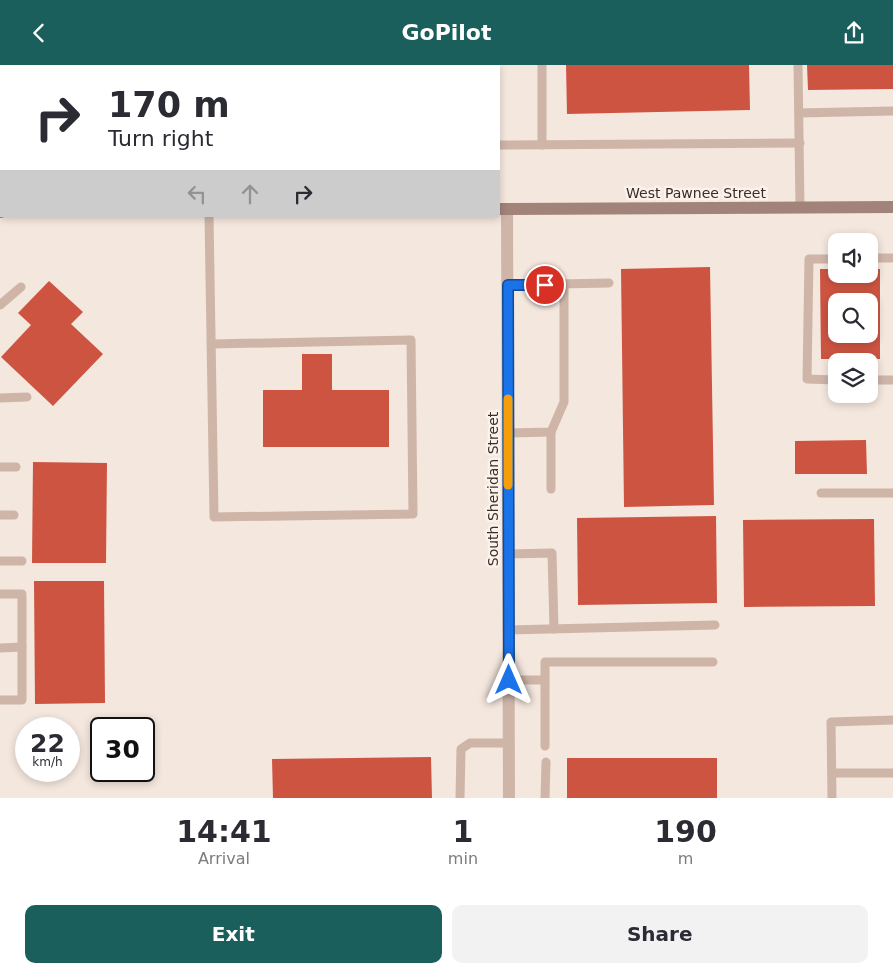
<!DOCTYPE html>
<html lang="en">
<head>
<meta charset="utf-8">
<style>
  body { margin:0; font-family:"DejaVu Sans",sans-serif; background:#f2f2f3; color:#2b2b33; height:100vh; display:flex; flex-direction:column; font-size:19px; white-space:nowrap }
  * { box-sizing:border-box; margin:0 }
  p { font-size:16px; color:#7c7c81 }
  .icon { flex:none; width:28px; height:28px; fill:none; stroke:currentColor; stroke-width:2; stroke-linecap:round; stroke-linejoin:round }
  .map { position:relative; height:733px; overflow:hidden }
  .sheet { display:flex; flex-direction:column; background:#fff; flex:1 }
  .sheet>* { flex:none }
  .banner { position:absolute; left:0px; top:0px; width:500px; height:152px; box-shadow:0 2px 8px #0003; background:#fff; color:#2b2b33; overflow:hidden }
  .fabs { position:absolute; left:828px; top:168px; display:grid; gap:10px }
  .fabs a { display:grid; place-items:center; width:50px; height:50px; border-radius:10px; background:#fff; box-shadow:0 2px 8px #0003; font-size:25px }
  .speed { position:absolute; left:15px; top:652px; display:flex; gap:10px; font-size:25px; font-weight:700; text-align:center }
  .speed>* { display:grid; place-content:center; width:65px; height:65px; border-radius:50%; background:#fff; box-shadow:0 2px 8px #0003; line-height:1 }
  .speed small { font-size:12px; font-weight:400 }
  .speed .limit { border:2px solid #111; border-radius:8px; background:#fff; color:#111 }
  .pin { position:absolute; display:grid; place-items:center; width:42px; height:42px; color:#fff; margin:-21px; border:2px solid #fff; border-radius:50%; box-shadow:0 1px 5px #0007 }
  .me { position:absolute; width:55px; margin:-28px; rotate:0deg; stroke-linejoin:round; filter:drop-shadow(0 0 4px #0008) }
  .turn { display:flex; align-items:center; gap:18px; height:105px; padding:0 25px; font-size:22px }
  .turn .icon { width:65px; height:65px; stroke-width:2.5 }
  .turn b { display:block; font-size:35px; line-height:42px }
  .lanes { display:flex; align-items:center; height:48px; padding:0 25px; background:#0003; justify-content:center; gap:25px; direction:ltr }
  .lanes .off { opacity:.35 }
  .eta { display:flex; justify-content:space-evenly; align-items:center; height:85px; text-align:center }
  .eta b { font-size:30px; font-weight:600; line-height:35px }
  .cta { display:flex; gap:10px; margin-top:auto; padding:10px 25px }
  .cta a { flex:1; height:58px; border-radius:10px; background:#1b5f5c; color:#fff; font-size:20px; font-weight:600; line-height:58px; text-align:center }
  .cta a+a { background:#f2f2f3; color:#2b2b33 }
  header { display:flex; justify-content:space-between; align-items:center; height:65px; padding:0 25px; background:#1b5f5c; color:#fff; font-size:22px; font-weight:600 }
  .map>svg:first-child { display:block }
  .building { fill:#ce5442; fill-rule:evenodd }
  .lines { fill:none; stroke-linecap:round; stroke-linejoin:round }
  .lane { stroke:#ceb5a8; stroke-width:9 }
  .street { stroke:#ceb5a8; stroke-width:12 }
  .secondary { stroke:#a28379; stroke-width:12 }
  .route-casing { stroke:#114b97; stroke-width:12 }
  .route { stroke:#1a73e8; stroke-width:9 }
  .slow { stroke:#f59e0b; stroke-width:9 }
  .labels { text-anchor:middle; stroke-width:5; stroke-linejoin:round; paint-order:stroke }
  .street-label { font-size:14px; fill:#3a2c29; stroke:#fbf2eb }
</style>
</head>
<body>
<header><svg class="icon" aria-label="back" viewBox="0 0 24 24"><path d="M15 5l-7 7 7 7"/></svg>GoPilot<svg class="icon" aria-label="share" viewBox="0 0 24 24"><path d="M12 15V3M7 8l5-5 5 5M5 13v7h14v-7"/></svg></header>
<div class="map">
<svg width="893" height="733" viewBox="0 0 893 733">
  <rect width="100%" height="100%" fill="#f4e7de"/>
  <!-- building -->
  <g class="building">
    <polygon points="566,0 749,0 750,45 567,49"/>
    <polygon points="807,0 893,0 893,24 808,25"/>
    <polygon points="710,202 714,440 624,442 621,204"/>
    <path d="M 820,204 L 836,204 L 836,209 L 869,209 L 869,204 L 880,204 L 880,294 L 821,294 ZM 836,236 L 869,236 L 869,269 L 836,269 Z"/>
    <polygon points="49,216 83,247 71,259 103,289 53,341 1,292 31,260 18,248"/>
    <polygon points="302,289 332,289 332,325 389,325 389,382 263,382 263,325 302,325"/>
    <polygon points="866,375 867,409 795,409 795,376"/>
    <polygon points="33,397 107,398 106,498 32,498"/>
    <polygon points="716,451 717,538 578,540 577,453"/>
    <polygon points="874,454 875,541 744,542 743,455"/>
    <polygon points="34,516 104,516 105,638 35,639"/>
    <polygon points="431,692 432,733 273,733 272,694"/>
    <rect x="567" y="693" width="150" height="40"/>
  </g>
  <g class="lines">
    <!-- lane -->
    <g class="lane">
      <polyline points="542,0 542,80"/>
      <polyline points="798,0 800,143"/>
      <polyline points="386,1 386,0"/>
      <polyline points="426,1 426,0"/>
      <polyline points="799,48 893,46"/>
      <polyline points="499,80 800,78"/>
      <polyline points="209,151 214,452 413,449 411,275 211,279"/>
      <polyline points="869,193 893,193"/>
      <polyline points="836,194 809,194 807,314 836,315"/>
      <polyline points="508,220 609,218"/>
      <polyline points="0,240 21,222"/>
      <polyline points="869,315 893,315"/>
      <polyline points="0,333 27,332"/>
      <polyline points="508,368 551,367 564,337 564,220"/>
      <polyline points="0,402 16,402"/>
      <polyline points="551,424 551,367"/>
      <polyline points="821,428 893,428"/>
      <polyline points="0,450 14,450"/>
      <polyline points="508,489 552,488 554,564"/>
      <polyline points="0,496 22,496"/>
      <polyline points="0,529 22,529 22,635 0,635"/>
      <polyline points="508,565 715,560"/>
      <polyline points="0,583 22,582"/>
      <polyline points="509,615 545,615 545,681"/>
      <polyline points="545,615 545,597 713,597"/>
      <polyline points="832,708 893,708"/>
      <polyline points="460,733 461,684 470,678 509,678"/>
      <polyline points="545,733 546,697"/>
      <polyline points="832,733 831,657 893,655"/>
    </g>
    <!-- street -->
    <g class="street">
      <polyline points="478,1 478,0"/>
      <polyline points="507,144 509,733"/>
    </g>
    <!-- secondary -->
    <g class="secondary">
      <polyline points="499,144 893,142"/>
      <polyline points="0,147 1,147"/>
    </g>
  </g>
  <g class="lines">
    <defs>
      <polyline id="route" points="509,615 508,220 545,220"/>
    </defs>
    <!-- route casing -->
    <use href="#route" class="route-casing"/>
    <!-- route -->
    <use href="#route" class="route"/>
    <!-- slow -->
    <polyline class="slow" points="508,334 508,420"/>
  </g>
  <g class="labels">
    <!-- street labels -->
    <g class="street-label">
      <text x="696" y="133">West Pawnee Street</text>
      <text transform="translate(493 424) rotate(-90)" y="5">South Sheridan Street</text>
    </g>
  </g>
</svg>
<div class="fabs">
<a><svg class="icon" aria-label="sound" viewBox="0 0 24 24"><path d="M4 9h4l5-4v14l-5-4H4zM17 9q2 3 0 6"/></svg></a>
<a><svg class="icon" aria-label="search" viewBox="0 0 24 24"><circle cx="10" cy="10" r="6"/><path d="M15 15l6 6"/></svg></a>
<a><svg class="icon" aria-label="layers" viewBox="0 0 24 24"><path d="M12 4l9 5-9 5-9-5zM3 14l9 5 9-5"/></svg></a>
</div>
<div class="speed"><div>22<small>km/h</small></div><div class="limit">30</div></div>
<div class="pin" style="left:545px;top:220px;background:#d93025"><svg class="icon" aria-label="arrive" viewBox="0 0 24 24"><path d="M6 21V4h12l-3 4 3 4H6"/></svg></div>
<svg class="me" style="left:509px;top:615px" viewBox="-20 -20 40 40"><path d="M0-17L14 15 0 8-14 15z" fill="#1a73e8" stroke="#fff" stroke-width="4"/></svg>
<div class="banner">
<div class="turn"><svg class="icon" aria-label="right" viewBox="0 0 24 24"><path d="M7 20v-9h11M14 6l5 5-5 5"/></svg><div><b>170 m</b>Turn right</div></div>
<div class="lanes"><svg class="icon off" aria-label="left" viewBox="0 0 24 24"><path d="M17 20v-9H6M10 6l-5 5 5 5"/></svg><svg class="icon off" aria-label="ahead" viewBox="0 0 24 24"><path d="M12 20V5M6 11l6-6 6 6"/></svg><svg class="icon" aria-label="right" viewBox="0 0 24 24"><path d="M7 20v-9h11M14 6l5 5-5 5"/></svg></div>
</div>
</div>
<section class="sheet">
<div class="eta">
<div><b>14:41</b><p>Arrival</p></div>
<div><b>1</b><p>min</p></div>
<div><b>190</b><p>m</p></div>
</div>
<div class="cta"><a>Exit</a><a>Share</a></div>
</section>
</body>
</html>
